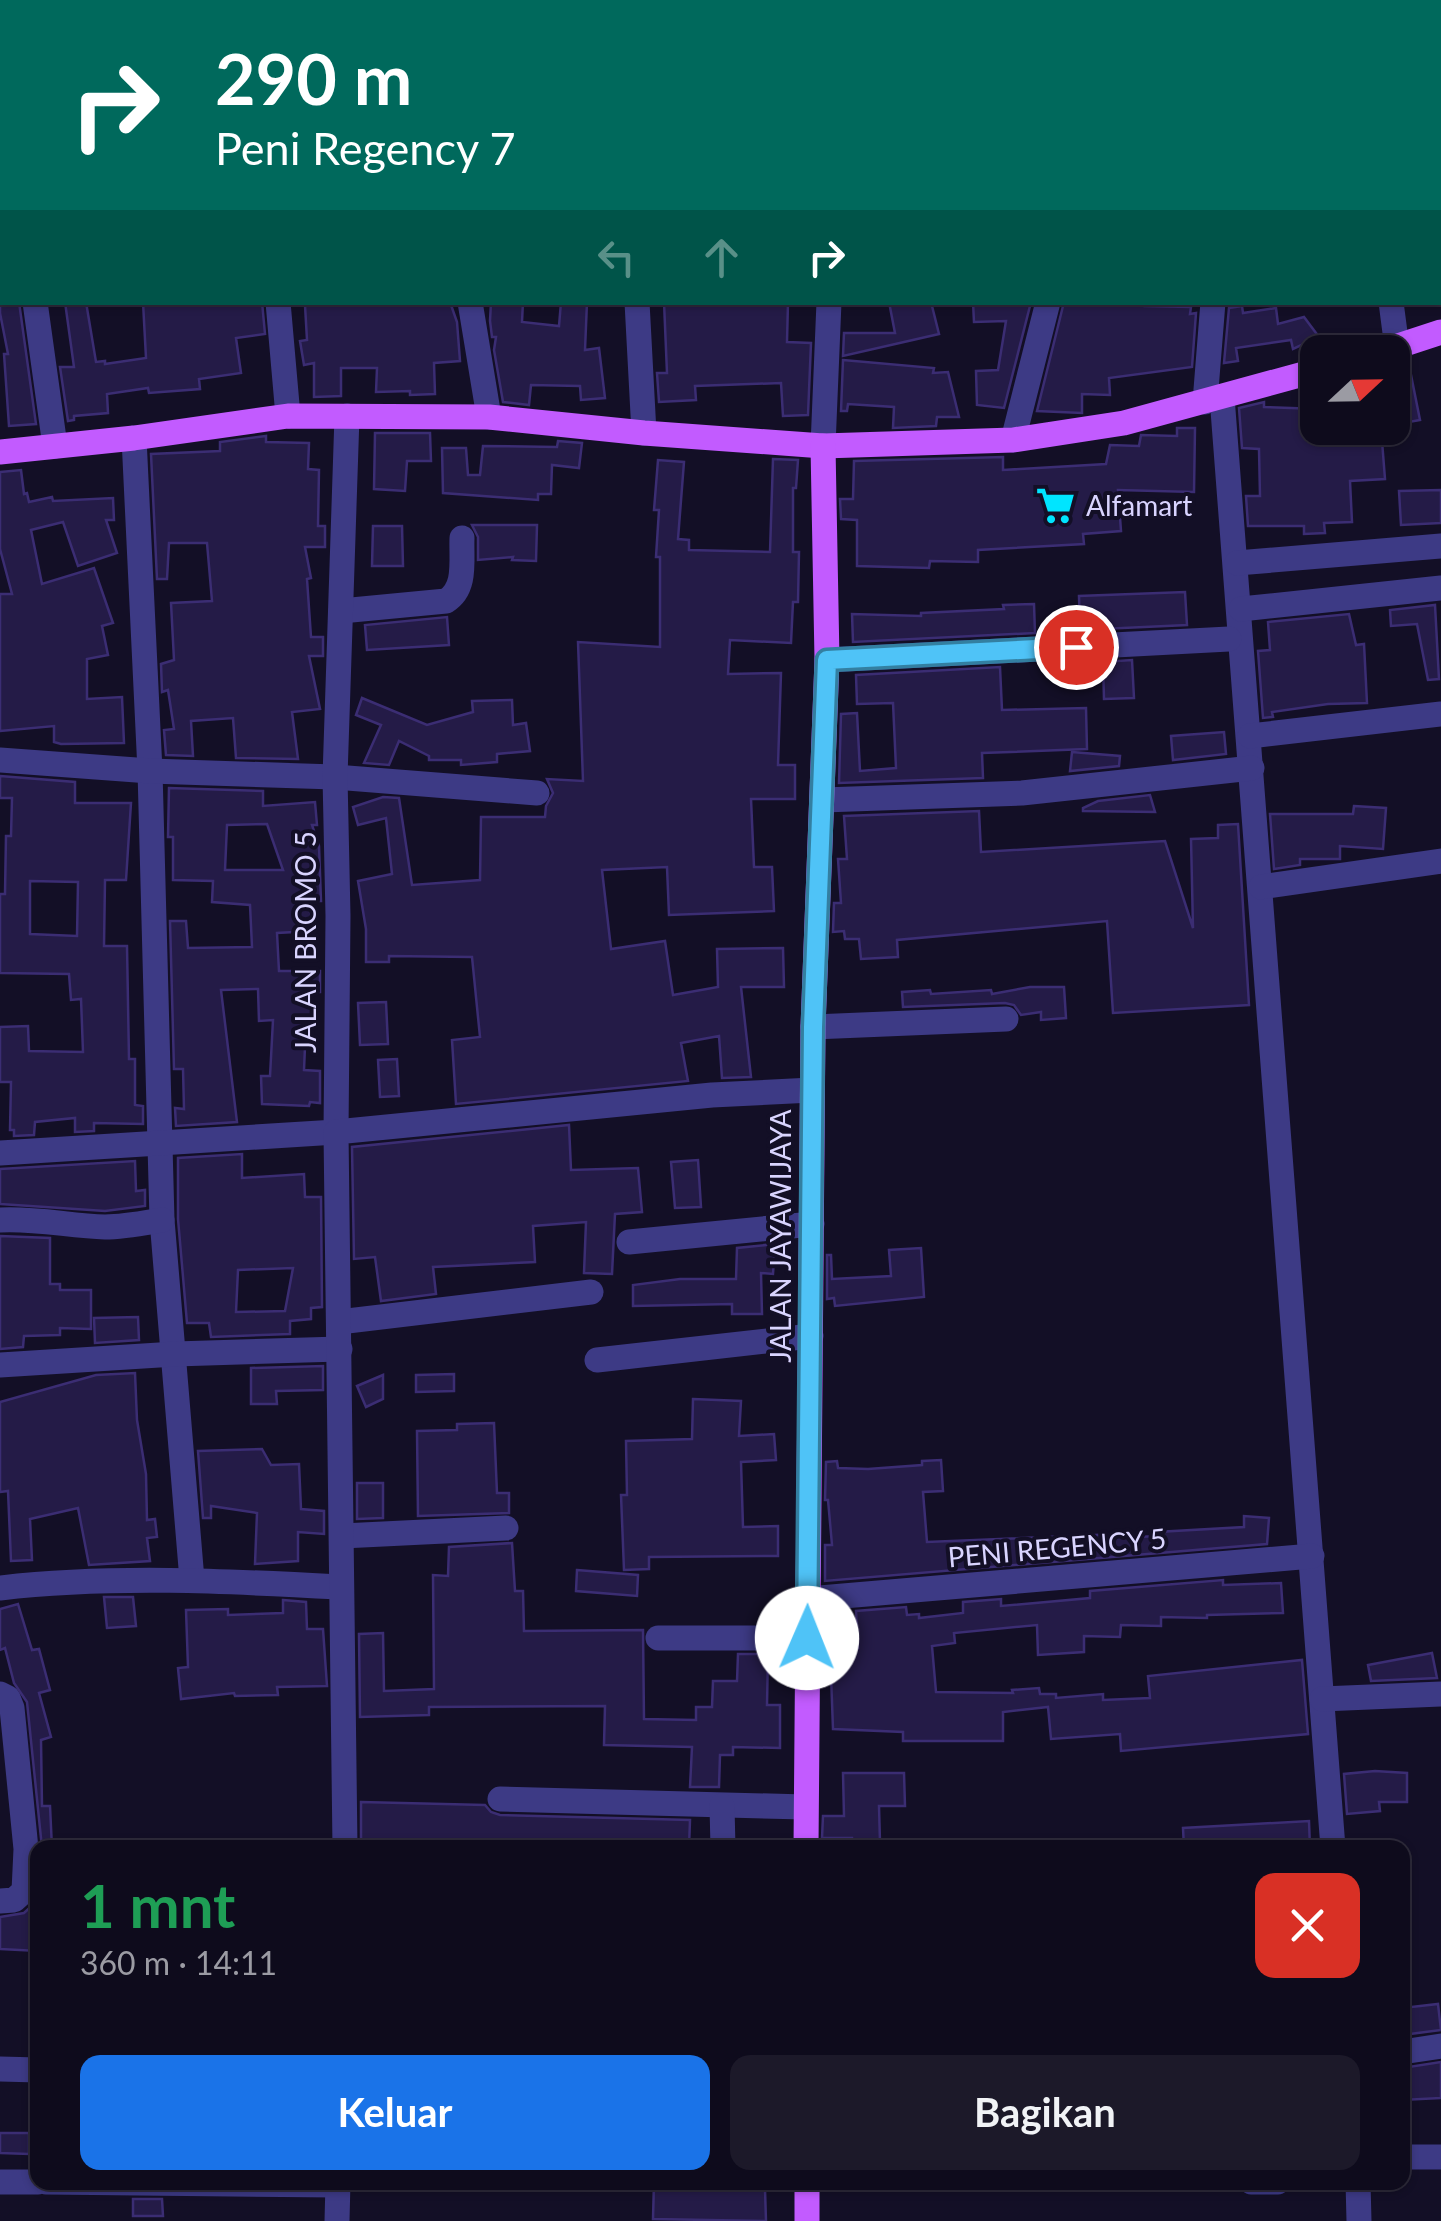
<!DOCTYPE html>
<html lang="id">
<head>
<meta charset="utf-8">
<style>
  body { margin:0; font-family:Lato,sans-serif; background:#1c1929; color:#f1f3f6; height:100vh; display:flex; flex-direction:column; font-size:38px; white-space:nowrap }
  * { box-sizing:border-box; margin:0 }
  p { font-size:32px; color:#9b9ba3 }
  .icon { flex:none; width:55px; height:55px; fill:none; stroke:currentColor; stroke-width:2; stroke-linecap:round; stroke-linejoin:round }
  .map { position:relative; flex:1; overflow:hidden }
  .panel { position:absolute; left:30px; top:1840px; width:1380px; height:350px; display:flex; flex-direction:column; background:#0e0b1c; border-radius:20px; box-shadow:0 2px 8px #0004,0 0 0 2px #2e2b3b }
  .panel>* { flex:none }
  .hud { position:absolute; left:0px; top:0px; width:1442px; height:305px; box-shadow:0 2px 8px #0004,0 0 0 2px #2e2b3b; background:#00695c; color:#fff; overflow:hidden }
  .needle { width:65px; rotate:68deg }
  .controls { position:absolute; left:1300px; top:335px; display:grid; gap:20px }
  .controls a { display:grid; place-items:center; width:110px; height:110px; border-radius:20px; background:#0e0b1c; box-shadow:0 2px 8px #0004,0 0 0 2px #2e2b3b; font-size:50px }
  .pin { position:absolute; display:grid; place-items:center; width:85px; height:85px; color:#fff; margin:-42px; border:5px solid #fff; border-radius:50%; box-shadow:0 2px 10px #0007 }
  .me { position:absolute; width:110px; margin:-55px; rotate:1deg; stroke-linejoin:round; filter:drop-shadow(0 0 8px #0008) }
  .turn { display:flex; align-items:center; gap:35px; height:210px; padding:0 50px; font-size:45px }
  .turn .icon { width:130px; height:130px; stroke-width:2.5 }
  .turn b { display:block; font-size:70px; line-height:85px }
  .lanes { display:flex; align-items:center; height:95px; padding:0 50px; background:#0003; justify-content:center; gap:50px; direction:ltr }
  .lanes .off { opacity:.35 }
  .round { display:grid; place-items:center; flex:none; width:105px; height:105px; border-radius:20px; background:#1c1929 }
  .summary { display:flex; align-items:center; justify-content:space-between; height:170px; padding:0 50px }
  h1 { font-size:60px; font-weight:700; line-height:75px; color:#1e9e55 }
  .cta { display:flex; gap:20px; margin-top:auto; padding:20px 50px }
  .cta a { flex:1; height:115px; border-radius:20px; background:#1a73e8; color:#fff; font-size:40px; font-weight:700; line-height:115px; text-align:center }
  .cta a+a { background:#1c1929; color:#f1f3f6 }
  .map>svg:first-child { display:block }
  .building { fill:#241b47; stroke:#3b2d73; stroke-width:2.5; fill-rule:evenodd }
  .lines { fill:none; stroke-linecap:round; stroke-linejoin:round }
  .minor { stroke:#3d3a85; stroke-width:25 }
  .major { stroke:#c25bff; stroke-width:25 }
  .route-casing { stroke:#337fa1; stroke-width:25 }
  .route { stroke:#4fc3f7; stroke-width:18 }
  .labels { text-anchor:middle; stroke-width:8; stroke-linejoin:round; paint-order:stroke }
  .poi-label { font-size:28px; fill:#d9d4ff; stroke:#130f26; text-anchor:start }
  .street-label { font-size:28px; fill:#d9d4ff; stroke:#130f26 }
</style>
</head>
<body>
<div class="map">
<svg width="1441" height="2221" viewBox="0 0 1441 2221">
  <rect width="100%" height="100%" fill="#130f26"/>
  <!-- building -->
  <g class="building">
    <polygon points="9,302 19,302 36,424 9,426 4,354 8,354 0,313 0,304"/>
    <polygon points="65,302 86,302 96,362 105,361 105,364 146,358 143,302 262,302 265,334 236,338 241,373 199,379 200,389 149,393 148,388 107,394 108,413 74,416 74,420 68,421 60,367 74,367"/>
    <polygon points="335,302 450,302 457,322 460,361 434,363 435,394 410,395 410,391 376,392 377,368 341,368 341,396 314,397 314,363 304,365 300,341 307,340 305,305"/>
    <polygon points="491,302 523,302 522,322 559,326 561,302 587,302 585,350 599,348 605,398 581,400 580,386 531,385 529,405 503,402 494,350 496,337 492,337 490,321"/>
    <polygon points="664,302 788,302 787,342 811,343 808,415 783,416 781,383 695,386 696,400 659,402 657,373 667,373"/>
    <polygon points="889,302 931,302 939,334 843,356 844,333 895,333"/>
    <polygon points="973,302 1031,302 1004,408 977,405 976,371 998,370 1006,321 974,322"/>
    <polygon points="1064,302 1146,302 1145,306 1191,307 1190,314 1196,313 1192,367 1109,378 1110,395 1082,394 1082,413 1037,411"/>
    <polygon points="1242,306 1243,313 1276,308 1278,324 1304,317 1319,337 1293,349 1291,340 1236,348 1238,361 1224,363 1229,308"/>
    <polygon points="843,360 934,368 933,373 948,372 959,417 937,417 936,426 893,428 894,407 848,404 847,411 841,411"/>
    <polygon points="1410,370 1420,420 1392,425 1392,373"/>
    <polygon points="1264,402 1264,407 1318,409 1318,428 1381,428 1385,479 1350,481 1352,522 1324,523 1325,533 1304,534 1304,526 1248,526 1246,496 1260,496 1259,449 1242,448 1239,408"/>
    <polygon points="1177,428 1195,428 1194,492 1118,490 1121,531 1083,534 1084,544 978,550 978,562 930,561 929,568 857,566 857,520 841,519 840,499 853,499 854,461 1003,457 1003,470 1106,464 1110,445 1139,446 1141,435 1177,436"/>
    <polygon points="375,433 430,433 431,461 407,461 405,491 374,489"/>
    <polygon points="266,436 266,442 309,443 308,469 319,470 318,526 325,526 325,547 305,547 311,578 307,579 311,637 323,637 323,656 309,656 320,709 292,712 298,759 236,758 233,718 191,721 193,756 166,755 164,730 174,729 168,690 162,692 161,664 174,660 171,603 212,601 207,543 169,543 167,579 157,579 151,454 220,451 220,442"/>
    <polygon points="558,441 582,443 579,468 552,465 551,494 538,494 538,500 443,493 442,448 466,448 468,475 480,475 483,446 557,447"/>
    <polygon points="773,459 798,460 796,488 793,488 793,552 799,552 798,602 793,602 791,643 730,640 728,674 781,673 778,765 795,765 795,799 751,799 754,867 772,867 774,911 669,915 667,867 602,870 611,949 665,941 673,995 718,987 717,949 783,948 784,987 741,987 751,1077 722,1078 719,1036 681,1043 688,1081 456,1104 452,1040 480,1037 472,957 389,956 389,962 366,962 366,929 358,881 392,874 386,818 358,825 353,807 383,797 399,798 412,885 480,880 481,817 545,817 546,806 553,793 547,779 583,781 578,642 660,647 660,557 656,557 659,510 654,510 658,460 684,462 678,539 689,540 689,550 770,552"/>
    <polygon points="21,470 24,494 27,493 29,502 52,497 53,501 113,498 114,520 106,520 117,553 78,566 63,522 31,530 42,584 94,568 113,623 102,626 108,655 87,659 87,699 122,697 124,743 61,744 54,742 54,726 0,731 0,594 12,594 0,549 0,472"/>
    <polygon points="1441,490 1441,523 1401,525 1399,491"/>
    <polygon points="472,525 537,525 536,561 512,560 513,557 478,560 478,537"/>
    <polygon points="373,526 402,526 403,566 372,566"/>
    <polygon points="1185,592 1187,625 1080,630 1079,596"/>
    <polygon points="1034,604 1035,633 853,642 852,614 921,616 921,613 1004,609 1003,605"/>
    <polygon points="1435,605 1439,679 1428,680 1417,624 1391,626 1390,610"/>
    <polygon points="1349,614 1356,645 1364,644 1367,703 1328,704 1272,712 1273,717 1263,718 1258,651 1270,650 1268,622"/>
    <polygon points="447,617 449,645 367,650 365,625"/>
    <polygon points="1132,660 1134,698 1104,699 1103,662"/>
    <polygon points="1000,667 1002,710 1086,708 1087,749 982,753 983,778 839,783 841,714 857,713 860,771 896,768 893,703 857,704 856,675"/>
    <polygon points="362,698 427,725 473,712 472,701 512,700 513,725 526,723 530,751 497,754 497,762 461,765 461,760 429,760 429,756 399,741 389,765 364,763 381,725 356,715"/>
    <polygon points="1224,732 1226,754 1173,760 1171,736"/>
    <polygon points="1072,752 1120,756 1119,766 1070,771"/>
    <path d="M 0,776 L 75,782 L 75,803 L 131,803 L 126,880 L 105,880 L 104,946 L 127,946 L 129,1059 L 135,1059 L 135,1105 L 143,1106 L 143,1124 L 94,1123 L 94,1131 L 75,1132 L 75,1118 L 35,1122 L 34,1135 L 14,1136 L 14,1130 L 10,1130 L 11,1082 L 0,1082 L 0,1027 L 28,1026 L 29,1051 L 83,1052 L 81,999 L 71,1000 L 69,974 L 0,973 L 0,894 L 5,894 L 6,836 L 11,836 L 12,798 L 0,798 ZM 30,881 L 78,882 L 77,936 L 30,934 Z"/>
    <path d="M 169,788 L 263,791 L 263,806 L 315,802 L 317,825 L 312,825 L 319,846 L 321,901 L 309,901 L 312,931 L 277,933 L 279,971 L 320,971 L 320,992 L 310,992 L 312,1023 L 306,1023 L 304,1070 L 320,1071 L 320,1103 L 310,1102 L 309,1106 L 262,1104 L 261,1076 L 270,1076 L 273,1020 L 259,1021 L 258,989 L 221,990 L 237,1122 L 176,1126 L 175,1108 L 184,1109 L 183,1069 L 174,1069 L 170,921 L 186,921 L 188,948 L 252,947 L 250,905 L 212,902 L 213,881 L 173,880 L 173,837 L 168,837 ZM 267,824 L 283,870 L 225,870 L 227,825 Z"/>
    <polygon points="1150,795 1155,812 1083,811 1083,808 1098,801"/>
    <polygon points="1354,806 1386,808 1383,849 1340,846 1340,859 1300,859 1300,865 1274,869 1270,814 1353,814"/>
    <polygon points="979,811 981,852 1165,841 1193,928 1191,839 1218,838 1218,825 1238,824 1249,1005 1113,1013 1107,921 897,940 898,957 861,959 859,939 845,939 844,931 833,932 834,903 841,903 838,859 847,859 844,816"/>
    <polygon points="1030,987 1064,987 1066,1018 1041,1020 1041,1012 1021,1015 1014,1005 1005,1003 903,1007 902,992 930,990 931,994 991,990 992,994"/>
    <polygon points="386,1002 388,1044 360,1045 358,1003"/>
    <polygon points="397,1059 399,1096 380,1097 378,1060"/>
    <polygon points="569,1125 571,1170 638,1168 642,1212 615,1214 612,1274 584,1273 586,1222 533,1226 535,1262 433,1267 436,1294 381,1301 375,1257 354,1259 352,1147"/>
    <path d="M 242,1154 L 242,1178 L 304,1174 L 305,1197 L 321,1197 L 322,1307 L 311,1308 L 311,1319 L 290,1321 L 290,1334 L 211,1337 L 209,1323 L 187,1323 L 178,1219 L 178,1158 ZM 293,1268 L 285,1311 L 236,1312 L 238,1270 Z"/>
    <polygon points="698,1160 701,1207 675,1208 671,1162"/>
    <polygon points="135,1161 136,1191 145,1190 145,1206 105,1211 0,1204 0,1169"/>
    <polygon points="0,1236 50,1238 50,1284 60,1284 60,1290 91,1290 91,1329 60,1328 60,1335 24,1336 23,1347 0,1349"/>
    <polygon points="775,1244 773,1274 761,1273 762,1314 732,1314 732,1304 633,1306 633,1285 680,1279 736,1279 737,1248"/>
    <polygon points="921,1248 924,1297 835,1306 834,1298 827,1299 827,1255 831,1255 832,1279 891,1276 889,1250"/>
    <polygon points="138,1317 139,1340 95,1343 94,1318"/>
    <polygon points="323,1366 323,1390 276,1391 277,1404 251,1404 251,1368"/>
    <polygon points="135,1373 137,1420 146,1474 147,1520 155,1519 157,1537 147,1538 150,1561 89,1565 78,1508 30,1519 32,1560 11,1561 8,1491 0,1492 0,1402 96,1375"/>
    <polygon points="454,1374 454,1391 416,1392 416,1375"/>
    <polygon points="383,1375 383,1399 366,1407 357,1386"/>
    <polygon points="693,1399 741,1401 739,1436 774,1434 776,1460 741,1462 743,1527 778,1526 778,1556 649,1557 649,1569 624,1570 621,1495 627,1495 626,1441 692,1439"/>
    <polygon points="494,1423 497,1493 509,1493 509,1513 418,1516 417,1431 457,1430 457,1424"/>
    <polygon points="262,1449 271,1465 299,1464 301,1509 324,1511 324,1534 298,1532 298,1561 255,1564 257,1513 211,1506 211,1518 203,1518 198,1451"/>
    <polygon points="941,1460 943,1491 923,1492 927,1542 1118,1534 1118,1538 1157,1536 1157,1532 1244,1527 1244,1516 1269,1518 1267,1544 825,1581 825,1545 832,1545 828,1500 825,1500 826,1462 837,1461 838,1468 868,1469 922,1465 922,1461"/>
    <polygon points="357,1483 383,1483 383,1518 357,1519"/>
    <polygon points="512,1543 515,1591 523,1591 524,1631 643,1630 644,1719 696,1720 696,1707 712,1707 713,1681 737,1681 738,1654 768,1654 767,1705 780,1705 780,1748 733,1747 733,1755 720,1755 719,1787 690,1787 692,1747 604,1745 605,1706 429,1707 429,1715 360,1717 359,1634 383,1633 384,1691 434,1689 433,1575 448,1576 449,1547"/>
    <polygon points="577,1570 638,1575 637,1596 576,1591"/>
    <polygon points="1223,1580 1223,1585 1281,1583 1283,1613 1207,1615 1207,1618 1161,1617 1161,1626 1121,1625 1120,1637 1084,1636 1084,1652 1038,1655 1037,1625 954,1633 955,1643 932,1646 936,1692 1013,1693 1012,1690 1039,1688 1040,1694 1056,1694 1056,1698 1103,1694 1103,1700 1150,1698 1148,1676 1302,1660 1308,1734 1121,1751 1120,1734 1051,1739 1048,1707 1003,1712 1003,1741 903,1741 903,1732 833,1729 830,1648 858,1648 856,1611 906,1607 907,1615 919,1614 919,1618 963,1613 963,1602 1001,1599 1001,1606 1090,1598 1090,1591"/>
    <polygon points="104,1597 133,1597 136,1626 107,1628"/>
    <polygon points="283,1600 306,1602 307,1629 323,1629 327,1686 277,1687 278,1695 235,1696 234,1693 181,1699 178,1668 188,1667 186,1610 228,1609 228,1615 283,1613"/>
    <polygon points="18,1604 32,1650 39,1649 50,1690 39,1693 51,1737 41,1740 42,1806 50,1806 52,1848 42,1848 27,1702 14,1683 5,1648 0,1650 0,1609"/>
    <polygon points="1432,1653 1437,1678 1371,1681 1368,1665"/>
    <polygon points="1375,1771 1407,1773 1407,1802 1379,1802 1380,1811 1347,1814 1344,1774"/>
    <polygon points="843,1773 904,1773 905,1806 879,1806 880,1842 852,1843 852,1838 822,1838 823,1816 844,1816"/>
    <polygon points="361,1802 485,1805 491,1812 500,1815 690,1820 689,1848 361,1848"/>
    <polygon points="1309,1821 1310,1848 1184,1848 1183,1828"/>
    <polygon points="38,1900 38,1951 0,1949 0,1917 24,1913"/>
    <polygon points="1438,2004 1441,2030 1402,2035 1402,2008"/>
    <polygon points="1441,2062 1441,2098 1402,2100 1402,2068"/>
    <polygon points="0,2133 29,2133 29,2154 0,2153"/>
    <polygon points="654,2182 727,2182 727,2190 765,2189 766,2221 653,2219"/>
    <polygon points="133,2199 162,2199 163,2216 133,2216"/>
  </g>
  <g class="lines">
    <!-- minor -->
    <g class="minor">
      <polyline points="150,0 150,2"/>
      <polyline points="417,0 418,2"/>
      <polyline points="620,0 620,2"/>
      <polyline points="849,2 850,0"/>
      <polyline points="1106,2 1107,0"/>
      <polyline points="0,124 2,124"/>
      <polyline points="0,288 2,288"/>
      <polyline points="35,302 55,446"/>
      <polyline points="278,302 288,416"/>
      <polyline points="470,302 489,417"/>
      <polyline points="637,302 644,433"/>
      <polyline points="1391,302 1397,348"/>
      <polyline points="1222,397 1333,1848"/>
      <polyline points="1205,402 1213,302"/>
      <polyline points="134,438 150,771 162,1220 192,1580"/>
      <polyline points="1013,440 1048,302"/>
      <polyline points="823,446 829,302"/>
      <polyline points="1237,563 1441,546"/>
      <polyline points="1241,609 1441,588"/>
      <path d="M 341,611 L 446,601 C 467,588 461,560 462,538"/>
      <polyline points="827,660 1229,639"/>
      <polyline points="1250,736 1441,714"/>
      <polyline points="0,760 150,771 335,777 537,793"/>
      <polyline points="823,800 1022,793 1252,768"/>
      <polyline points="1261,887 1441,861"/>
      <polyline points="813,1027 1006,1019"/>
      <polyline points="0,1153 336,1132 338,916 335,777 347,416"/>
      <path d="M 0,1220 C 36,1218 70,1226 105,1227 C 124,1227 144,1223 162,1220"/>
      <polyline points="629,1242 812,1224"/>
      <polyline points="339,1322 591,1292"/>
      <polyline points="597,1360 811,1336"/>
      <polyline points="0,1365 175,1354 340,1349"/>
      <polyline points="342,1536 506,1528"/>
      <path d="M 0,1588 C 112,1575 227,1581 340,1587"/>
      <polyline points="808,1599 1312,1556"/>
      <polyline points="658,1638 807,1638"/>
      <polyline points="0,1694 8,1698 12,1708 26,1849 24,1891 14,1900 0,1901"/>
      <polyline points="1322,1699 1441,1694"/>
      <polyline points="500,1799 805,1807"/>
      <polyline points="722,1806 723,1848"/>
      <polyline points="345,1848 336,1132 712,1095 812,1090"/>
      <polyline points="1402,2052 1441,2046"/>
      <polyline points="0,2069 38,2070"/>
      <polyline points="1402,2157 1441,2157"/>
      <polyline points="0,2182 38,2182"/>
      <polyline points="46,2182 338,2185"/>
      <polyline points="1251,2182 1278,2182"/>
      <polyline points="1358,2182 1359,2221"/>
      <polyline points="337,2221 338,2182"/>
    </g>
    <!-- major -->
    <g class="major">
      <polyline points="1380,352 1441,332"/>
      <polyline points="0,452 134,438 288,416 489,417 644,433 823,446 1013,440 1124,423 1318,370"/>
      <polyline points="806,1848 813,1027 827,660 823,446"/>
      <polyline points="807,2221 807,2182"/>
    </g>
  </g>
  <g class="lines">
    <defs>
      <polyline id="route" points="807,1638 813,1027 827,660 1076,647"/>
    </defs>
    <!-- route casing -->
    <use href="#route" class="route-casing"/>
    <!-- route -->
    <use href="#route" class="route"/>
  </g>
  <!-- icons -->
  <defs>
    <symbol id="supermarket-bare" viewBox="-9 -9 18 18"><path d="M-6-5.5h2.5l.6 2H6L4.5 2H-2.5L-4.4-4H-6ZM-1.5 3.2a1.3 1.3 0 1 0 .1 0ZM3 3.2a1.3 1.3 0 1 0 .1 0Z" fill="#00e5ff" stroke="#130f26" stroke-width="2.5" paint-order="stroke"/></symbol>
  </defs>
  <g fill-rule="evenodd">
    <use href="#supermarket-bare" x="1028" y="478" width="55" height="55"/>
  </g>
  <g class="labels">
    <!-- poi labels -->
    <g class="poi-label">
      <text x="1086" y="516">Alfamart</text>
    </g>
    <!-- street labels -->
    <g class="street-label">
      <text transform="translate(306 942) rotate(-90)" y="10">JALAN BROMO 5</text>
      <text transform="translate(781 1236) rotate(-90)" y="10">JALAN JAYAWIJAYA</text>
      <text transform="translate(1057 1548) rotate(-5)" y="10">PENI REGENCY 5</text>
    </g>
  </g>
</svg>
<div class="controls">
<a><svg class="needle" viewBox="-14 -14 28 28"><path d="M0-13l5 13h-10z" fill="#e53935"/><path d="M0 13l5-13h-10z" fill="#9b9ba3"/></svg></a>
</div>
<div class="pin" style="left:1076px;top:647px;background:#d93025"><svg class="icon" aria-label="arrive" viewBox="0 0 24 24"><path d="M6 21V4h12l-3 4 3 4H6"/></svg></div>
<svg class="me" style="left:807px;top:1638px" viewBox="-20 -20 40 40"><circle r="19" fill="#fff"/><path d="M0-13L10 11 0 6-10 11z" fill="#4fc3f7"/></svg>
<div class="hud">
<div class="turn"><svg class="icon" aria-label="right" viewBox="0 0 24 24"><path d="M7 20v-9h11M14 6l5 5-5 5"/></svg><div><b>290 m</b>Peni Regency 7</div></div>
<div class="lanes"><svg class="icon off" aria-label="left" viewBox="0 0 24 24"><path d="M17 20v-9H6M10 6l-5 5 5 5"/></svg><svg class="icon off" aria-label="ahead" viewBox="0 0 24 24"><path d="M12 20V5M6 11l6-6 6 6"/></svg><svg class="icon" aria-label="right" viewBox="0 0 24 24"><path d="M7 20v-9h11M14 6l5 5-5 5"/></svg></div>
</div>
<section class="panel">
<div class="summary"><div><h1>1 mnt</h1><p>360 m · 14:11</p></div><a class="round" style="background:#d93025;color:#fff"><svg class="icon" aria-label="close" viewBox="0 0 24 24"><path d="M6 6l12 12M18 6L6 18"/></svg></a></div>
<div class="cta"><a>Keluar</a><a>Bagikan</a></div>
</section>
</div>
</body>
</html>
